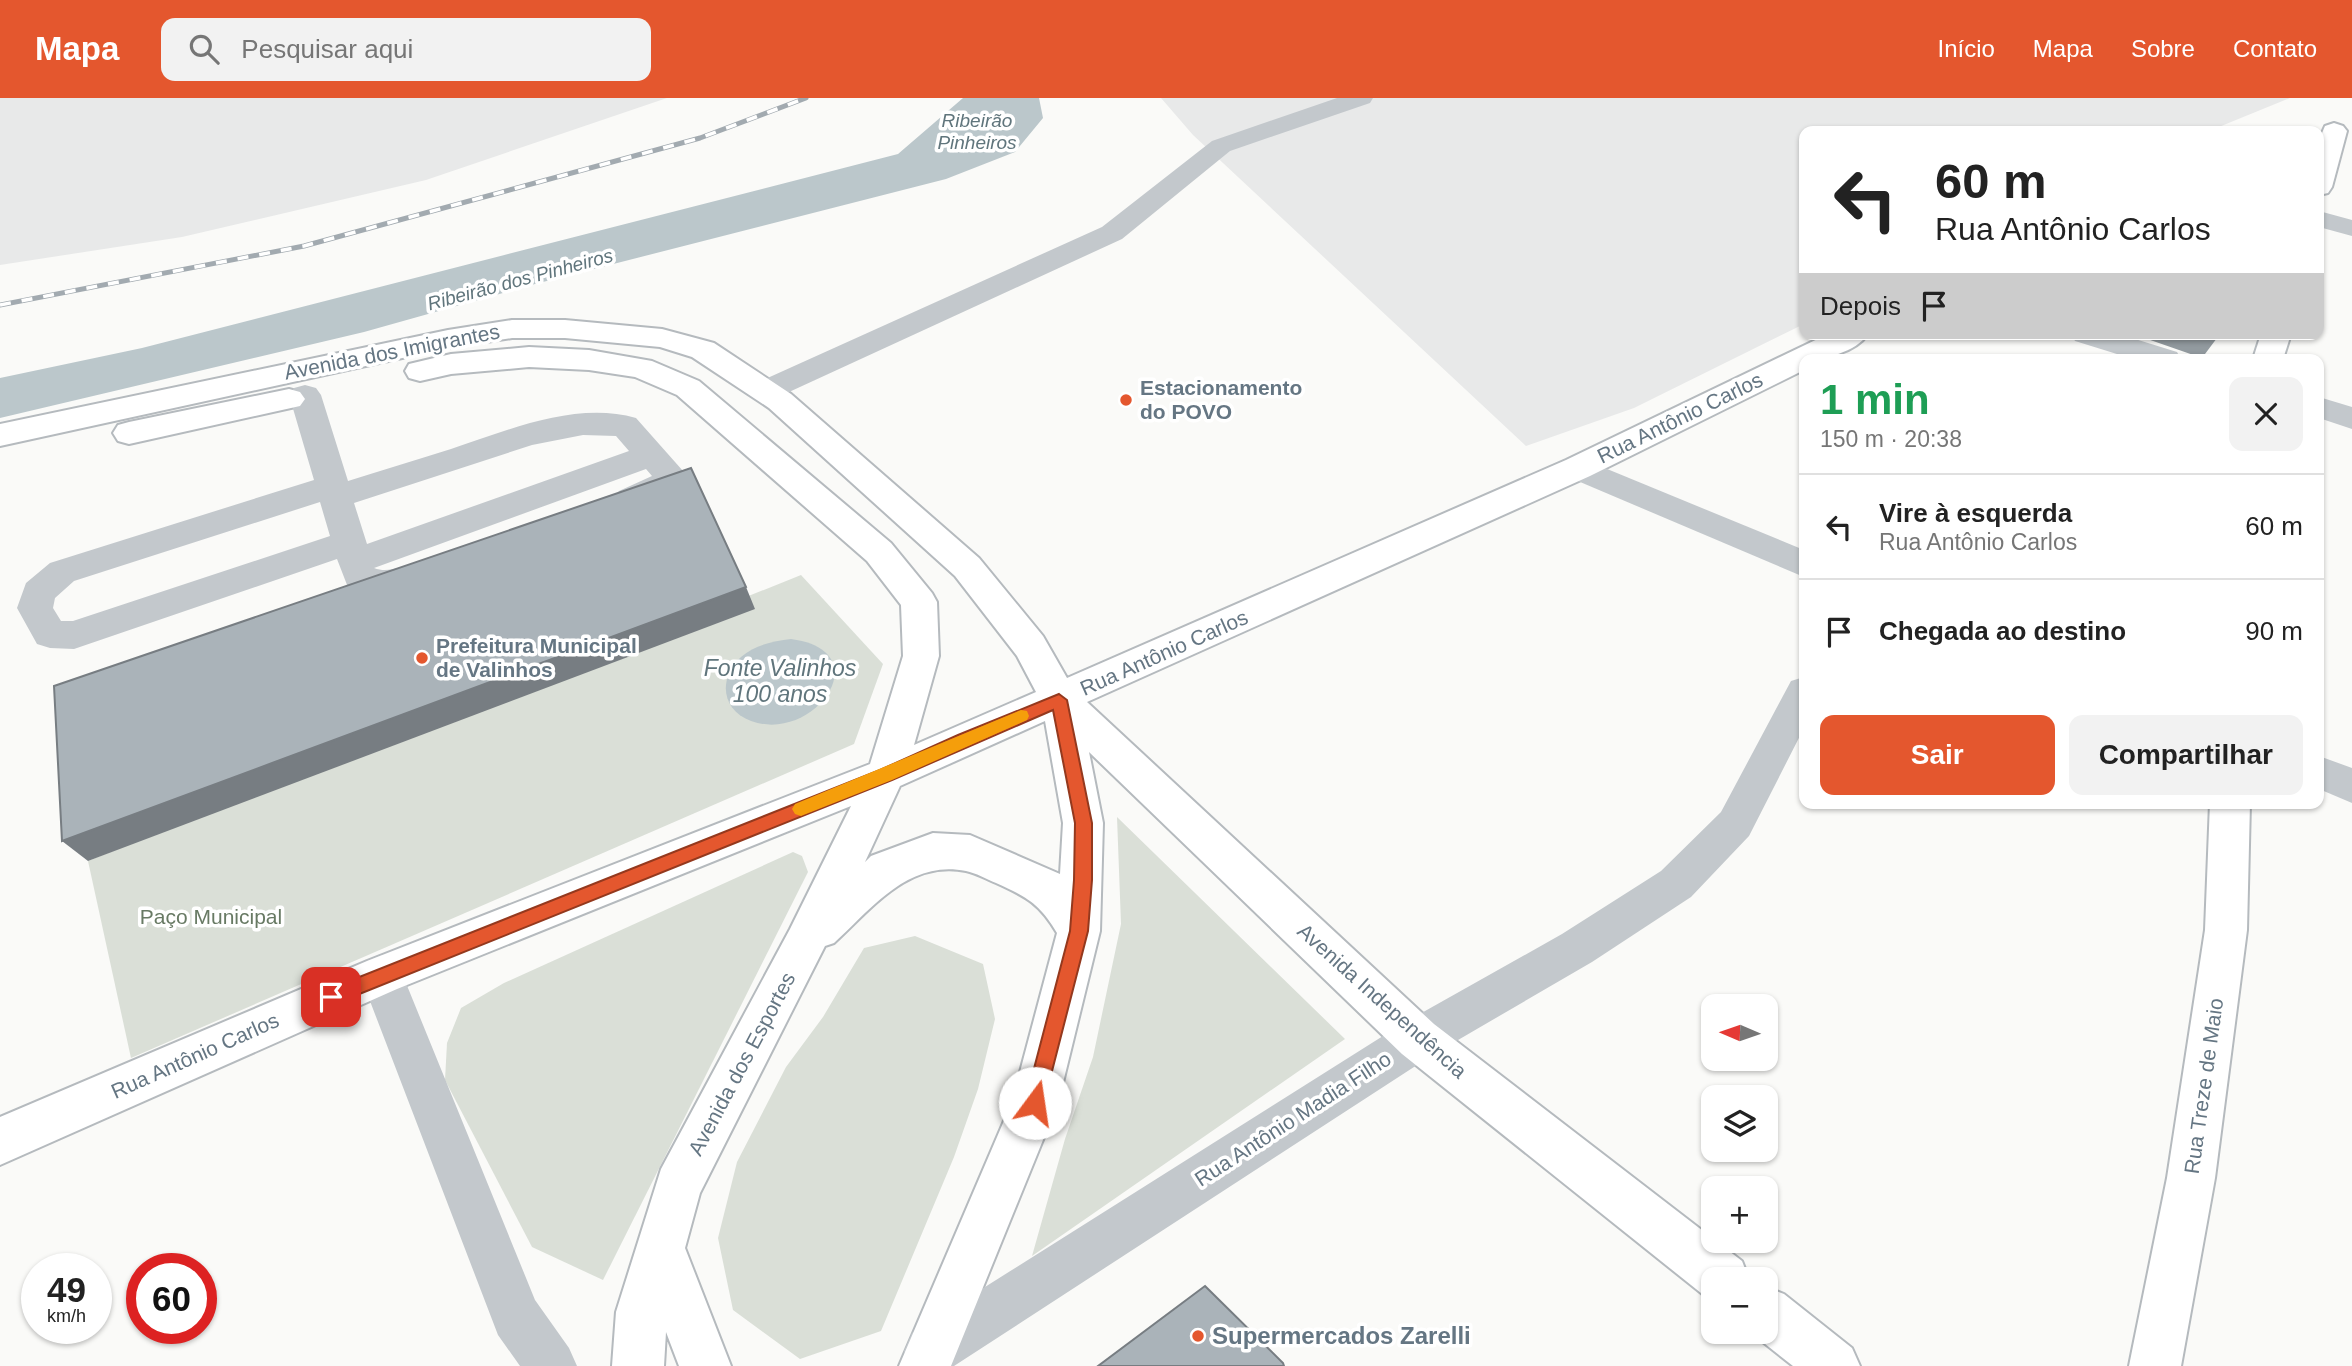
<!DOCTYPE html>
<html lang="pt">
<head>
<meta charset="utf-8">
<style>
  body { margin:0; font-family:Helvetica,sans-serif; background:#f2f2f2; color:#222; height:100vh; display:flex; flex-direction:column; font-size:26px; white-space:nowrap }
  * { box-sizing:border-box; margin:0 }
  p { font-size:23px; color:#767676 }
  .icon { flex:none; width:38px; height:38px; fill:none; stroke:currentColor; stroke-width:2; stroke-linecap:round; stroke-linejoin:round }
  .map { position:relative; flex:1; overflow:hidden }
  .details { position:absolute; left:1799px; top:256px; width:525px; height:455px; display:flex; flex-direction:column; background:#fff; border-radius:14px; box-shadow:0 2px 5px #0004 }
  .details>* { flex:none }
  .guide { position:absolute; left:1799px; top:28px; width:525px; height:214px; border-radius:14px; box-shadow:0 2px 5px #0004; background:#fff; color:#222; overflow:hidden }
  .needle { width:46px; rotate:272deg }
  .controls { position:absolute; left:1701px; top:896px; display:grid; gap:14px }
  .controls a { display:grid; place-items:center; width:77px; height:77px; border-radius:14px; background:#fff; box-shadow:0 2px 5px #0004; font-size:35px }
  .speed { position:absolute; left:21px; top:1155px; display:flex; gap:14px; font-size:35px; font-weight:700; text-align:center }
  .speed>* { display:grid; place-content:center; width:91px; height:91px; border-radius:50%; background:#fff; box-shadow:0 2px 5px #0004; line-height:1 }
  .speed small { font-size:18px; font-weight:400 }
  .speed .limit { border:10px solid #d22; background:#fff; color:#111 }
  .pin { position:absolute; display:grid; place-items:center; width:60px; height:60px; color:#fff; margin:-30px; border-radius:14px; box-shadow:0 4px 10px #0006 }
  .me { position:absolute; width:77px; margin:-38px; rotate:14deg; stroke-linejoin:round; filter:drop-shadow(0 0 5px #0008) }
  .turn { display:flex; align-items:center; gap:24px; height:147px; padding:0 21px; font-size:32px }
  .turn .icon { width:91px; height:91px; stroke-width:2.5 }
  .turn b { display:block; font-size:49px; line-height:60px }
  .then { display:flex; align-items:center; height:66px; padding:0 21px; background:#0003; gap:14px; font-size:26px }
  .round { display:grid; place-items:center; flex:none; width:74px; height:74px; border-radius:14px; background:#f2f2f2 }
  .headline { display:flex; align-items:center; justify-content:space-between; height:119px; padding:0 21px }
  h1 { font-size:42px; font-weight:700; line-height:52px; color:#1e9e55 }
  .primary-button { display:flex; gap:14px; margin-top:auto; padding:14px 21px }
  .primary-button a { flex:1; height:80px; border-radius:14px; background:#e4572e; color:#fff; font-size:28px; font-weight:700; line-height:80px; text-align:center }
  .primary-button a+a { background:#f2f2f2; color:#222 }
  ul { padding:0; list-style:none }
  li { display:flex; align-items:center; gap:21px; height:105px; padding:0 21px; border-top:2px solid #e0e0e0 }
  li div { flex:1 }
  li b { display:block; font-size:26px }
  li em { font-style:normal }
  header { display:flex; align-items:center; gap:42px; box-sizing:border-box; height:98px; padding:0 35px; background:#e4572e; color:#fff }
  header strong { font-size:33px }
  nav { display:flex; gap:38px; margin-inline-start:auto; font-size:24px }
  .search { width:490px; height:63px; background:#f2f2f2; display:flex; align-items:center; gap:18px; box-sizing:border-box; padding:0 24px; border-radius:14px; color:#767676; font-size:26px }
  .map>svg:first-child { display:block }
  .built { fill:#e8e9e9 }
  .green { fill:#dadfd7 }
  .water { fill:#bbc7cb }
  .lines { fill:none; stroke-linecap:round; stroke-linejoin:round }
  .major-casing { stroke:#b5babe; stroke-width:4 }
  .minor { fill:#c3c8cc; fill-rule:evenodd }
  .major { fill:#fff; fill-rule:evenodd }
  .rail-casing { stroke:#a2aab0; stroke-width:5 }
  .rail { stroke:#fff; stroke-width:3.5; stroke-dasharray:11; stroke-linecap:butt }
  .wall { fill:#929a9f }
  .shaded-wall { fill:#777d82 }
  .building { fill:#aab3b9; stroke:#777d82; stroke-width:2 }
  .route { fill:#e4572e; stroke:#94391e; stroke-width:2 }
  .slow { fill:#f59e0b }
  .poi-dot { fill:#e4572e; stroke:#fff; stroke-width:2.5 }
  .labels { text-anchor:middle; stroke-width:7; stroke-linejoin:round; paint-order:stroke }
  .far-water-label { font-size:19px; font-style:italic; fill:#60757c; stroke:#fff }
  .street-label { font-size:21px; fill:#657683; stroke:#fff }
  .poi-label { font-size:21px; font-weight:bold; fill:#657683; stroke:#fff; text-anchor:start }
  .park-label { font-size:21px; fill:#687a64; stroke:#fff }
  .water-label { font-size:23px; font-style:italic; fill:#60757c; stroke:#fff }
  .near-poi-label { font-size:24px; font-weight:bold; fill:#657683; stroke:#fff; text-anchor:start }
</style>
</head>
<body>
<header>
<strong>Mapa</strong>
<div class="search"><svg class="icon" aria-label="search" viewBox="0 0 24 24"><circle cx="10" cy="10" r="6"/><path d="M15 15l6 6"/></svg>Pesquisar aqui</div>
<nav><a>Início</a><a>Mapa</a><a>Sobre</a><a>Contato</a></nav>
</header>
<div class="map">
<svg width="2352" height="1268" viewBox="0 0 2352 1268">
  <rect width="100%" height="100%" fill="#fafaf8"/>
  <!-- built -->
  <g class="built">
    <polygon points="0,0 667,0 426,82 182,139 0,167"/>
    <polygon points="1161,0 2290,0 2209,33 1804,33 1804,226 1634,310 1526,348 1193,37"/>
  </g>
  <!-- green -->
  <g class="green">
    <polygon points="801,477 883,566 854,646 131,960 88,763"/>
    <polygon points="1117,719 1345,941 1032,1158 1065,1041 1093,959 1121,826"/>
    <polygon points="793,754 802,758 808,774 603,1182 532,1149 445,982 447,945 461,910 504,885"/>
    <polygon points="915,838 983,866 995,921 978,991 954,1059 881,1233 800,1261 733,1212 718,1140 737,1064 786,969 823,919 864,850"/>
  </g>
  <!-- water -->
  <g class="water">
    <polygon points="963,0 1039,0 1043,20 1015,54 946,81 535,186 364,234 0,320 0,280 142,250 898,56"/>
    <path d="M 791,541 C 881,553 814,646 751,623 C 721,612 718,580 741,559 C 755,547 773,543 791,541 Z"/>
  </g>
  <g class="lines">
    <defs>
      <g id="major">
        <polygon points="2334,25 2343,28 2347,33 2332,89 2328,95 2319,97 2319,42 2325,28"/>
        <path d="M 512,222 L 565,222 L 662,231 L 714,245 L 791,296 L 979,460 L 1043,538 L 1067,580 L 1566,362 L 1828,236 L 1868,236 C 1855,255 1825,261 1804,261 L 1804,272 L 1590,378 L 1087,604 L 1434,926 L 1742,1163 L 1749,1181 L 1713,1181 L 1713,1202 L 1706,1199 L 1402,956 L 1089,654 L 1103,725 L 1100,833 L 1058,1005 L 951,1268 L 899,1268 L 1012,1004 L 1057,835 C 1040,806 1027,799 996,785 C 986,781 976,775 966,773 C 909,761 872,810 834,845 L 825,848 L 700,1095 L 685,1150 L 731,1268 L 679,1268 L 666,1234 L 664,1268 L 612,1268 L 616,1214 L 661,1071 L 790,831 L 851,708 L 397,891 L 0,1067 L 0,1019 L 367,863 L 870,666 L 903,558 L 901,507 L 867,463 L 677,297 L 635,279 L 589,272 L 529,269 L 451,276 L 420,283 L 409,280 L 405,273 L 409,266 L 451,256 L 529,249 L 589,252 L 652,263 L 699,283 L 891,445 L 932,495 L 937,504 L 939,558 L 914,647 L 1036,594 L 1017,558 L 955,478 L 769,310 L 692,259 L 660,249 L 565,240 L 512,240 L 448,250 L 0,348 L 0,326 L 448,232 ZM 1045,623 L 1063,725 L 1060,776 L 970,737 L 933,735 L 871,758 L 865,764 L 900,688 Z"/>
        <polygon points="2261,236 2291,236 2283,261 2253,261"/>
        <polygon points="289,291 300,294 305,301 300,308 129,346 118,343 113,335 118,327 129,324"/>
        <polygon points="2210,705 2250,705 2247,832 2215,1080 2181,1268 2129,1268 2167,1080 2205,832"/>
        <polygon points="1766,1189 1784,1196 1852,1250 1860,1268 1793,1268 1750,1234 1766,1234"/>
      </g>
    </defs>
    <!-- major casing -->
    <use href="#major" class="major-casing"/>
    <!-- minor -->
    <g class="minor">
      <polygon points="1337,0 1373,0 1370,5 1230,53 1122,141 776,300 765,303 754,300 749,293 754,286 1102,129 1212,43"/>
      <polygon points="2319,113 2352,122 2352,138 2319,129"/>
      <polygon points="2071,236 2119,236 2177,254 2181,261 2133,261 2075,243"/>
      <path d="M 305,287 L 316,290 L 321,297 L 348,383 C 382,372 417,362 451,351 C 509,332 575,303 636,320 L 691,382 C 684,393 644,413 630,413 C 626,412 623,410 619,409 L 614,401 L 619,393 L 652,378 L 646,371 L 374,470 C 392,477 405,463 424,469 L 430,478 L 424,487 L 391,499 L 349,492 L 337,461 L 74,551 L 50,550 L 37,546 L 17,510 L 26,485 L 50,465 L 314,382 L 289,297 L 294,290 ZM 583,337 L 616,338 L 629,353 L 367,446 L 354,405 L 532,347 ZM 320,404 L 330,438 L 73,523 L 61,523 L 53,510 L 55,500 L 74,483 Z"/>
      <polygon points="2319,299 2352,309 2352,331 2319,320"/>
      <polygon points="1578,359 1804,452 1804,479 1566,378 1562,370 1566,362"/>
      <polygon points="1804,579 1804,630 1749,738 1691,799 1592,864 1434,956 954,1268 910,1268 904,1253 912,1235 1402,926 1562,836 1661,773 1721,714 1791,583"/>
      <polygon points="2319,658 2352,670 2352,705 2319,691"/>
      <polygon points="382,857 397,863 535,1202 569,1250 577,1268 520,1268 498,1237 360,877 367,863"/>
    </g>
    <!-- major -->
    <use href="#major" class="major"/>
    <defs>
      <polyline id="rail" points="0,207 304,148 700,40 806,0"/>
    </defs>
    <!-- rail casing -->
    <use href="#rail" class="rail-casing"/>
    <!-- rail -->
    <use href="#rail" class="rail"/>
  </g>
  <!-- wall -->
  <polygon class="wall" points="2133,236 2220,236 2202,260"/>
  <!-- shaded-wall -->
  <polygon class="shaded-wall" points="746,489 755,511 88,763 62,743"/>
  <!-- building -->
  <g class="building">
    <polygon points="691,370 746,489 62,743 54,588"/>
    <polygon points="1205,1188 1283,1265 1284,1268 1098,1268"/>
  </g>
  <!-- route -->
  <polygon class="route" points="1059,596 1067,602 1092,725 1092,782 1088,833 1042,1012 1035,1015 1028,1012 1025,1005 1070,833 1074,782 1075,725 1053,612 892,682 337,905 331,907 324,905 322,899 324,893 880,672 958,637"/>
  <!-- slow -->
  <polygon class="slow" points="1021,612 1027,613 1029,618 1027,622 892,682 801,718 795,716 792,711 795,706"/>
  <!-- markers -->
  <g class="poi-dot">
    <circle cx="1126" cy="302" r="7"/>
    <circle cx="422" cy="560" r="7"/>
    <circle cx="1198" cy="1238" r="7"/>
  </g>
  <g class="labels">
    <!-- far-water labels -->
    <g class="far-water-label">
      <text x="977" y="29">Ribeirão<tspan x="977" dy="22">Pinheiros</tspan></text>
      <text transform="translate(520 181) rotate(-15)" y="7">Ribeirão dos Pinheiros</text>
    </g>
    <!-- street labels -->
    <g class="street-label">
      <text transform="translate(392 254) rotate(-11)" y="7">Avenida dos Imigrantes</text>
      <text transform="translate(1680 320) rotate(-26)" y="7">Rua Antônio Carlos</text>
      <text transform="translate(1164 555) rotate(-24)" y="7">Rua Antônio Carlos</text>
      <text transform="translate(1382 903) rotate(42)" y="7">Avenida Independência</text>
      <text transform="translate(195 958) rotate(-24)" y="7">Rua Antônio Carlos</text>
      <text transform="translate(742 966) rotate(-62)" y="7">Avenida dos Esportes</text>
      <text transform="translate(2204 988) rotate(-82)" y="7">Rua Treze de Maio</text>
      <text transform="translate(1293 1021) rotate(-33)" y="7">Rua Antônio Madia Filho</text>
    </g>
    <!-- poi labels -->
    <g class="poi-label">
      <text x="1140" y="297">Estacionamento<tspan x="1140" dy="24">do POVO</tspan></text>
      <text x="436" y="555">Prefeitura Municipal<tspan x="436" dy="24">de Valinhos</tspan></text>
    </g>
    <!-- park labels -->
    <g class="park-label">
      <text x="211" y="826">Paço Municipal</text>
    </g>
    <!-- water labels -->
    <g class="water-label">
      <text x="780" y="578">Fonte Valinhos<tspan x="780" dy="26">100 anos</tspan></text>
    </g>
    <!-- near-poi labels -->
    <g class="near-poi-label">
      <text x="1212" y="1246">Supermercados Zarelli</text>
    </g>
  </g>
</svg>
<div class="controls">
<a><svg class="needle" viewBox="-14 -14 28 28"><path d="M0-13l5 13h-10z" fill="#e53935"/><path d="M0 13l5-13h-10z" fill="#767676"/></svg></a>
<a><svg class="icon" aria-label="layers" viewBox="0 0 24 24"><path d="M12 4l9 5-9 5-9-5zM3 14l9 5 9-5"/></svg></a>
<a>+</a>
<a>−</a>
</div>
<div class="speed"><div>49<small>km/h</small></div><div class="limit">60</div></div>
<div class="pin" style="left:331px;top:899px;background:#d93025"><svg class="icon" aria-label="arrive" viewBox="0 0 24 24"><path d="M6 21V4h12l-3 4 3 4H6"/></svg></div>
<svg class="me" style="left:1035px;top:1005px" viewBox="-20 -20 40 40"><circle r="19" fill="#fff"/><path d="M0-13L10 11 0 6-10 11z" fill="#e4572e"/></svg>
<div class="guide">
<div class="turn"><svg class="icon" aria-label="left" viewBox="0 0 24 24"><path d="M17 20v-9H6M10 6l-5 5 5 5"/></svg><div><b>60 m</b>Rua Antônio Carlos</div></div>
<div class="then">Depois<svg class="icon" aria-label="arrive" viewBox="0 0 24 24"><path d="M6 21V4h12l-3 4 3 4H6"/></svg></div>
</div>
<section class="details">
<div class="headline"><div><h1>1 min</h1><p>150 m · 20:38</p></div><a class="round"><svg class="icon" aria-label="close" viewBox="0 0 24 24"><path d="M6 6l12 12M18 6L6 18"/></svg></a></div>
<ul>
<li><svg class="icon" aria-label="left" viewBox="0 0 24 24"><path d="M17 20v-9H6M10 6l-5 5 5 5"/></svg><div><b>Vire à esquerda</b><p>Rua Antônio Carlos</p></div><em>60 m</em></li>
<li><svg class="icon" aria-label="arrive" viewBox="0 0 24 24"><path d="M6 21V4h12l-3 4 3 4H6"/></svg><div><b>Chegada ao destino</b></div><em>90 m</em></li>
</ul>
<div class="primary-button"><a>Sair</a><a>Compartilhar</a></div>
</section>
</div>
</body>
</html>
